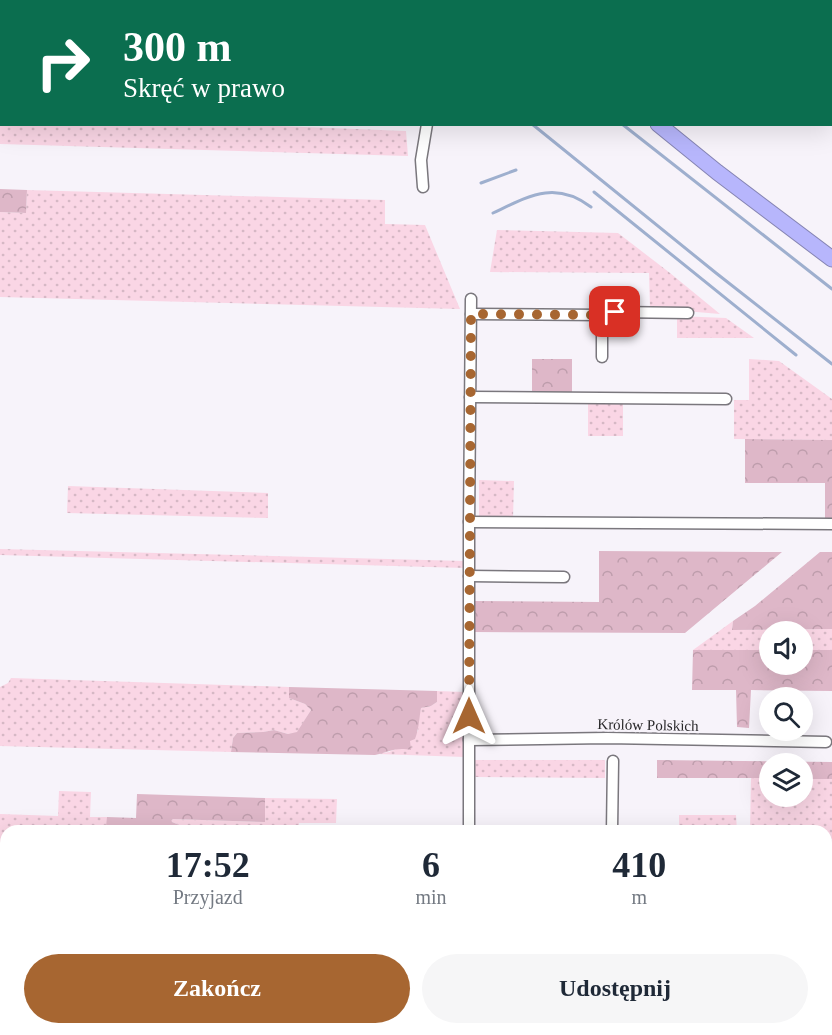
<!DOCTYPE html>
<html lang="pl">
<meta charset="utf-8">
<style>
:root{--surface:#fff;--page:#f6f6f7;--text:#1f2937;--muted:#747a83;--accent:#a76631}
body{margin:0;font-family:Georgia,serif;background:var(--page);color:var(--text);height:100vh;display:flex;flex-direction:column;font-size:22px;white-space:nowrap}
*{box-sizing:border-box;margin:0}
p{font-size:20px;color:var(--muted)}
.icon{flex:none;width:33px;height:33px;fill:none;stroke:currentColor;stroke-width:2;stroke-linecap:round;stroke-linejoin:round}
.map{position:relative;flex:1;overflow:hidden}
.drawer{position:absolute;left:0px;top:825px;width:832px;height:210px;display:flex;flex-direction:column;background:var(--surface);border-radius:18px 18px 0 0;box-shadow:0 6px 24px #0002}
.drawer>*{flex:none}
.guide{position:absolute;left:0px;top:0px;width:832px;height:126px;box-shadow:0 6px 24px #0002;background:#0b6e4f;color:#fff;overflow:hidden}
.buttons{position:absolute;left:759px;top:621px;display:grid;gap:12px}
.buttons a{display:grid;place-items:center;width:54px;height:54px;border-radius:50%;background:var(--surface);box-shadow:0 6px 24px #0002;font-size:30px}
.pin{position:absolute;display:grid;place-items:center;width:51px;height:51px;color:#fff;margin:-26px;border-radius:12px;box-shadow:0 3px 9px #0006}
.me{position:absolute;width:66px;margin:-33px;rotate:0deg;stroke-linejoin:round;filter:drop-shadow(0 0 4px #0008)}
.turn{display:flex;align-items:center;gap:21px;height:126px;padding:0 24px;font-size:27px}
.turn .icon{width:78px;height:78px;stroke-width:2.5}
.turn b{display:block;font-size:42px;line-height:51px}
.eta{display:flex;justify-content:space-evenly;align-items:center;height:102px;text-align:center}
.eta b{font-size:36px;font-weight:700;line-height:42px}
.button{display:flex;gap:12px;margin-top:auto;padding:12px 24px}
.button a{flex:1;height:69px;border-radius:36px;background:var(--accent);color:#fff;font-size:24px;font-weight:700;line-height:69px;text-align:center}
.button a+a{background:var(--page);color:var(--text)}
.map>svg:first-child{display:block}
.grass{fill:url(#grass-dots)}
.forest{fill:url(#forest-crowns)}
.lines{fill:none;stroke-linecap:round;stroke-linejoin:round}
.stream{stroke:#9eafce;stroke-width:3}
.minor-casing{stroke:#7a777d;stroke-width:13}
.highway-casing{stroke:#8584b2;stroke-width:17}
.minor{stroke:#fff;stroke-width:10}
.highway{stroke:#b7b6fc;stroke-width:15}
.route{stroke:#a76631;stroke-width:10;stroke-dasharray:0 18}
.labels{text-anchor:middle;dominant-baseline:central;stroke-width:4.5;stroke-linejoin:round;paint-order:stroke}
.street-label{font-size:15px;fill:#29282a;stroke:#f7f3fa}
</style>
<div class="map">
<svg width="832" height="1035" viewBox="0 0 832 1035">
<defs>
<pattern id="grass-dots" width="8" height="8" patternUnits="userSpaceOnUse" patternTransform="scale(1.5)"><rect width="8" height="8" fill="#fad6e5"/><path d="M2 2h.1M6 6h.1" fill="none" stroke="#d6b8c5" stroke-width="1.8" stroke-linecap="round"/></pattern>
<pattern id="forest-crowns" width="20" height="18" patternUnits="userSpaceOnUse" patternTransform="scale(1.5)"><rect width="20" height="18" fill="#deb7c8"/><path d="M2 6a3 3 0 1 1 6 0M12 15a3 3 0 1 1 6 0" fill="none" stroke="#be9dac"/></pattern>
</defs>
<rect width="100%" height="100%" fill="#f7f3fa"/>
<!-- grass -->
<g class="grass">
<path d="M581 0H832V108L831 2H581Z"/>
<path d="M0 117H1L2 124H225L406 131 408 156 0 144Z"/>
<path d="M27 190 385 200V224L425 225 460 309 0 297V212L26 213Z"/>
<path d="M497 230 618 233 670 273 720 314 650 308 649 273 490 272Z"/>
<path d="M677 316 726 318 754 338H677Z"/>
<path d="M749 359 779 361 832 399V440L734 439V400H749Z"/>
<rect x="588" y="401" width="35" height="35"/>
<path d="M479 480 514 481 513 519H479Z"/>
<path d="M68 486 268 493V518L67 513Z"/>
<path d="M0 549 464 561 465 568 0 555Z"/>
<path d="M733 621 732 630 832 629V650H803L802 632H770L769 650H693Z"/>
<path d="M11 678 289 687V698L305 704 311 710 297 733 288 734 274 730 263 732 237 733 233 738 231 752 0 746V687L8 683Z"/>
<path d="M437 691 464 692 465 757 377 754 389 752 396 749 402 748 418 731V720L421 708 431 706 437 702Z"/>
<path d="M473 760H605V778L475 777Z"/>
<path d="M751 778H769L770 796H802L803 779H832V839H827L826 831H750Z"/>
<path d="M59 791 91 792 90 817H107V827L111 831H6V944H0V814L58 816Z"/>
<path d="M265 798 337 799 336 823H299L298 831H184V827L172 822 170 819 265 822Z"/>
<path d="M679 815H736L737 831H679Z"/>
<rect x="73" y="1029" width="39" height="6"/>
<rect x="334" y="1029" width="128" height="6"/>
</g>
<!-- forest -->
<g class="forest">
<path d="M0 189 27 190 26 213 0 212Z"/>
<rect x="532" y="359" width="40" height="34"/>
<path d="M745 439 832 440V521H825V483H745Z"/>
<path d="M599 551 782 552 685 633 473 632V601L599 602Z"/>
<path d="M820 552H832V629L732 630 733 621 755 606Z"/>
<path d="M693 650H769L770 664H802L803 650H832V691L751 690 749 728 737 727 736 690H692Z"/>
<path d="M289 687 437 691V702L431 706 421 708C419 719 419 729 415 739L410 741 411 750C395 747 390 752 375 755L231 752 233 738 237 733 263 732 274 730 288 734 297 732 311 710 305 704 289 698Z"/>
<path d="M657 760 832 762V779H803L802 764H770L769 778H657Z"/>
<path d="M137 794 265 798V822L171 819 172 822 184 827V831H111L106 827 107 817 136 818Z"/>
<rect x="827" y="862" width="5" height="57"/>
</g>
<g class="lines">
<!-- stream -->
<g class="stream">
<path d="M347 0 349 2"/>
<path d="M378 0 380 2"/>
<path d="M462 0 464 2"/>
<path d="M532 124 716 273 832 364"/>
<path d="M622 124 832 289"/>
<path d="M481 183 516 170"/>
<path d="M594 192 796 355"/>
<path d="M493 213C529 196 555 180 591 207"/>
</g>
<defs>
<g id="minor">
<path d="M335 0 337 2"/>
<path d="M423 187 421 160 427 124"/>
<path d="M471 314 602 315 615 312 688 313"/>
<path d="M602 357V315"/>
<path d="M470 397 726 399"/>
<path d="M469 522 832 524"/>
<path d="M469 576 564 577"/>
<path d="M469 740 607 738 826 742"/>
<path d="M469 831V527L471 299"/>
<path d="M612 831 613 761"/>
<path d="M67 1035V1029"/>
<path d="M329 1035V1029"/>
<path d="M468 1035V1029"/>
<path d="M610 1035V1029"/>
<path d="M745 1035V1029"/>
</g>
<g id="highway">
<path d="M504 0 506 2"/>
<path d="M658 124 717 172 832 259"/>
</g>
</defs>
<!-- minor casing -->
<use href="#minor" class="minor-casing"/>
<!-- highway casing -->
<use href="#highway" class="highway-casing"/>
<!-- minor -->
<use href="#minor" class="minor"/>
<!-- highway -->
<use href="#highway" class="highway"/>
</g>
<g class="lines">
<!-- route -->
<path class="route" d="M469 716 471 314 602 315 615 312"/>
</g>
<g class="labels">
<!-- street labels -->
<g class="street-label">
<text transform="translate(648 725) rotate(1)">Królów Polskich</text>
</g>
</g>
</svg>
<div class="buttons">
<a><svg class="icon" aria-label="sound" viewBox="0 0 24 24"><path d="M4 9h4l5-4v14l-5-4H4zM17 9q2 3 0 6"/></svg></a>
<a><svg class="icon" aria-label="search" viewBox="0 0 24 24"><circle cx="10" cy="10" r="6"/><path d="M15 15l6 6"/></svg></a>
<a><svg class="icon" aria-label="layers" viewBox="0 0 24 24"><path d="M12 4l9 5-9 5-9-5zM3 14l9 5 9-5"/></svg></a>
</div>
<div class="pin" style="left:615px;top:312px;background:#d93025"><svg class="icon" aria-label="arrive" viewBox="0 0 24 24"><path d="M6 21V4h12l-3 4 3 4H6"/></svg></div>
<svg class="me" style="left:469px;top:716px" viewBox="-20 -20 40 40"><path d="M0-17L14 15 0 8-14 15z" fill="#a76631" stroke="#fff" stroke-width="4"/></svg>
<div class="guide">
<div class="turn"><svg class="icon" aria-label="right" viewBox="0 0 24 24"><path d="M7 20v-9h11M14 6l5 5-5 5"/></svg><div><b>300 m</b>Skręć w prawo</div></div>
</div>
<section class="drawer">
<div class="eta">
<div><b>17:52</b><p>Przyjazd</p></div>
<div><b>6</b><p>min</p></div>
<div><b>410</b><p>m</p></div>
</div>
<div class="button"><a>Zakończ</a><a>Udostępnij</a></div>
</section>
</div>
